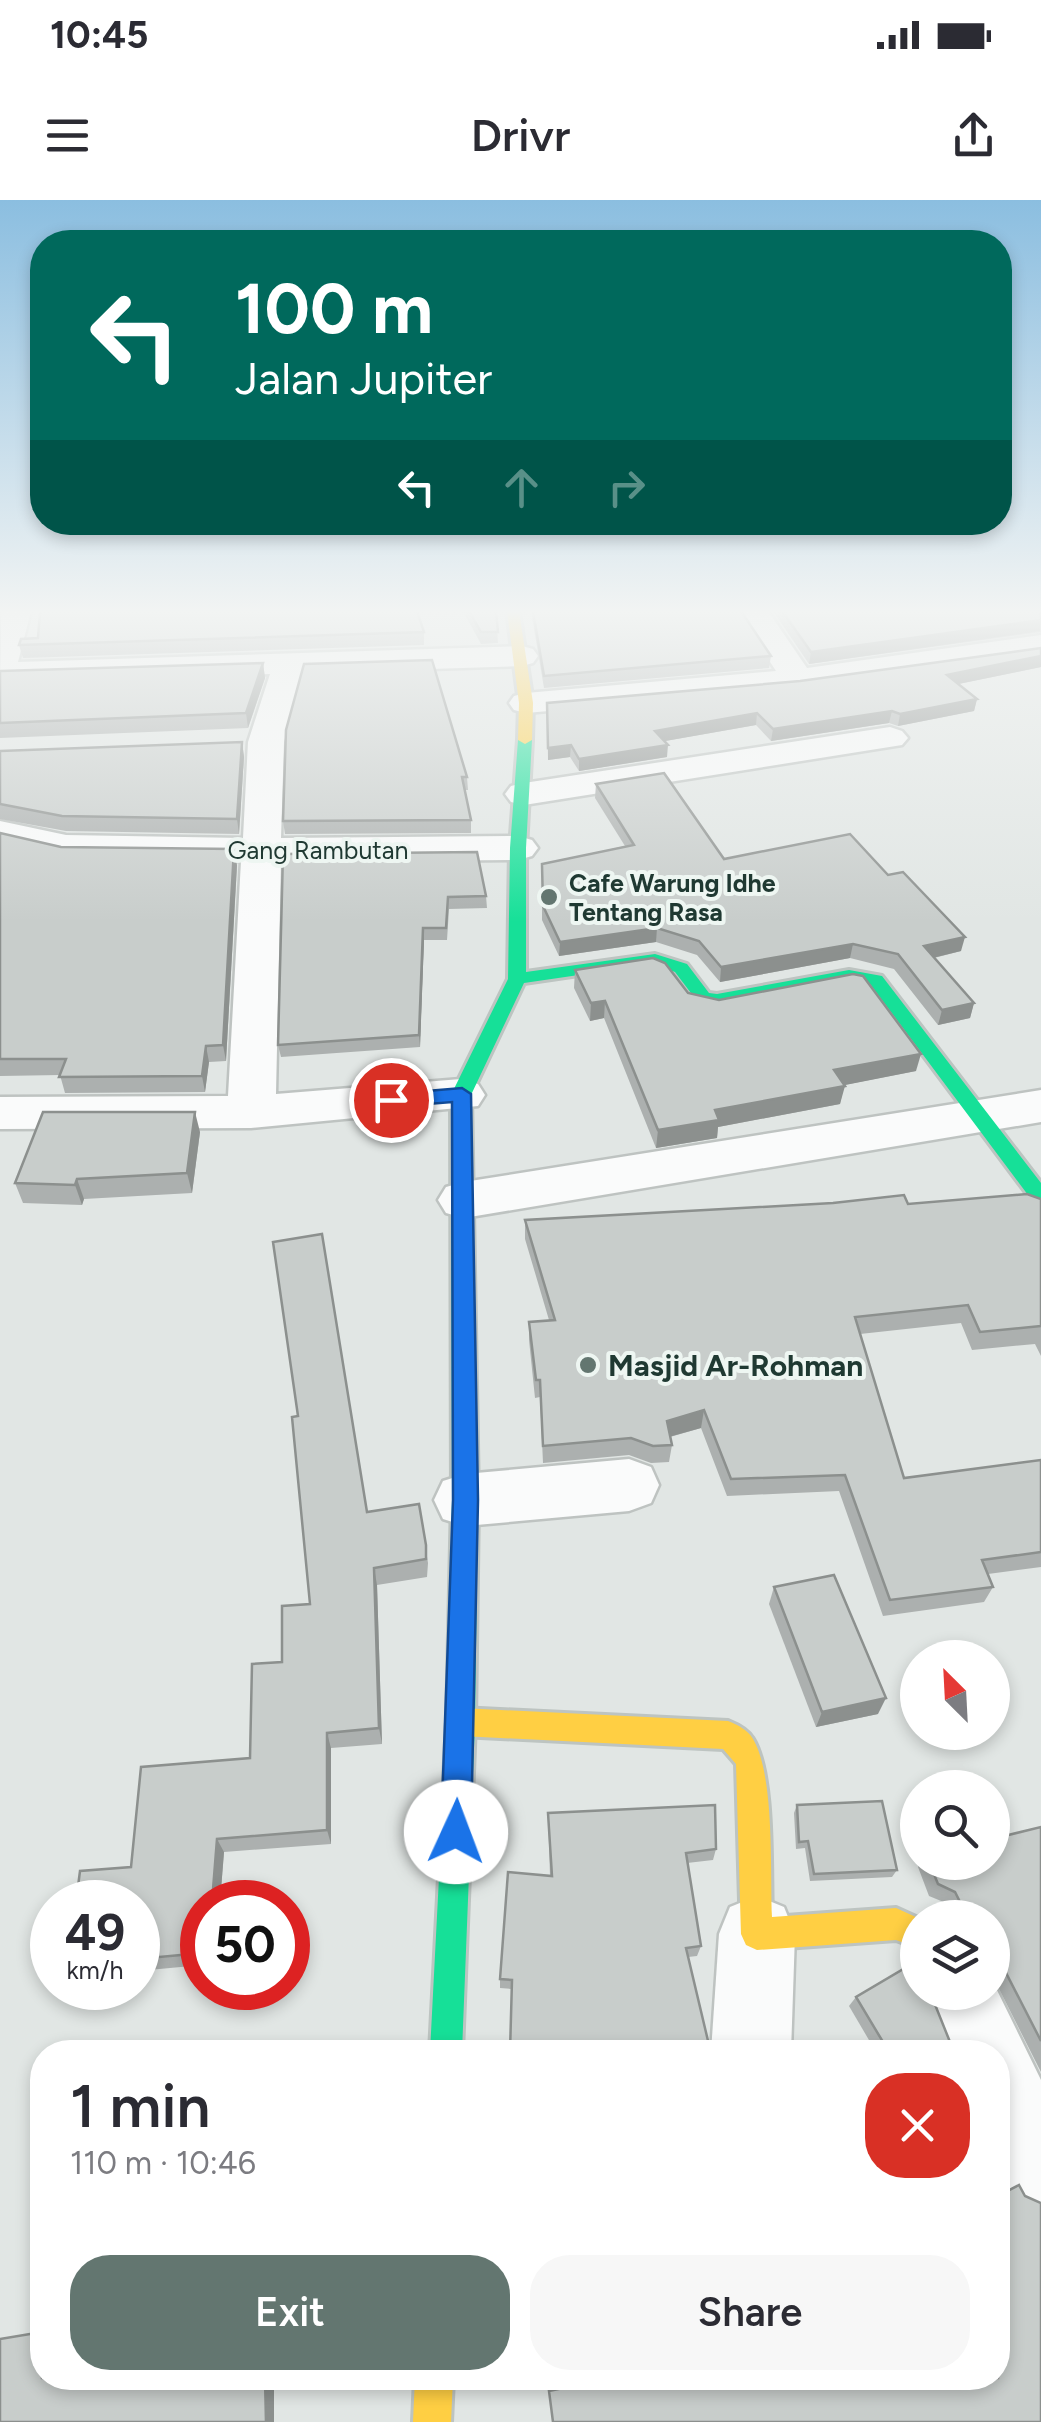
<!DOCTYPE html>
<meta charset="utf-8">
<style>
:root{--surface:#fff;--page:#f7f7f7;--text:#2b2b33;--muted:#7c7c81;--accent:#637670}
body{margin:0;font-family:Figtree,sans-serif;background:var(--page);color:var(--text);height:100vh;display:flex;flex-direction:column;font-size:38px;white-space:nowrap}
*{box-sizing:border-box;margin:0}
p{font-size:32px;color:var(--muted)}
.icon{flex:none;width:55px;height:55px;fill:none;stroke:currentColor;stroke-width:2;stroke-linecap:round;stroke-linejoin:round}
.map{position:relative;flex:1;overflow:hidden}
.side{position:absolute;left:30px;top:1840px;width:980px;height:350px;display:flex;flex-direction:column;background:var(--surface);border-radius:40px;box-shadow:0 5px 15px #0003}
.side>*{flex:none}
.hud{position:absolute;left:30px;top:30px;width:982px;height:305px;border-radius:40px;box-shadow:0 5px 15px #0003;background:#00695c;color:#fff;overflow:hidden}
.needle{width:65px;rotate:336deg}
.fabs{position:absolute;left:900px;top:1440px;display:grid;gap:20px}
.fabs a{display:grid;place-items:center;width:110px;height:110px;border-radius:50%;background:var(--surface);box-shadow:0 5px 15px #0003;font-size:50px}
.speed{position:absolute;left:30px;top:1680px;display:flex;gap:20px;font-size:50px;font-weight:700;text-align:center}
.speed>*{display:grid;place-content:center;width:130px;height:130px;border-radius:50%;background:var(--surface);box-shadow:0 5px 15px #0003;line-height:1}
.speed small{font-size:25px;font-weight:400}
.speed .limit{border:15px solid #d22;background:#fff;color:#111}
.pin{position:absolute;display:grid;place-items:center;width:85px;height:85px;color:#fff;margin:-42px;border:5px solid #fff;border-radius:50%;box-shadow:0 2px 10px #0007}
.me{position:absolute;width:110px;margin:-55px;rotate:2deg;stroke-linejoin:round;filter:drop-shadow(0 0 8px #0008)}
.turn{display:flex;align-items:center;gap:35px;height:210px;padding:0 40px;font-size:45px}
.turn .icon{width:130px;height:130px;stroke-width:2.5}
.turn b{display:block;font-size:70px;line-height:85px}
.lanes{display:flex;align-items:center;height:95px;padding:0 40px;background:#0003;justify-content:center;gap:50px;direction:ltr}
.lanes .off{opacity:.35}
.round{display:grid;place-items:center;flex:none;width:105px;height:105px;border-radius:40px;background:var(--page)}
.overview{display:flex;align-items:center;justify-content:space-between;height:170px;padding:0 40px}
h1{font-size:60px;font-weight:600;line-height:75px}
.action{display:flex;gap:20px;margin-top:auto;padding:20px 40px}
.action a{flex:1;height:115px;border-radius:40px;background:var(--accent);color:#fff;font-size:40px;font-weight:600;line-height:115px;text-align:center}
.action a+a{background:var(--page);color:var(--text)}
.status{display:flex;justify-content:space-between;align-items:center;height:70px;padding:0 50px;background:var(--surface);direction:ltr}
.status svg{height:28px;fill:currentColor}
header{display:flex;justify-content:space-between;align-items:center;height:130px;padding:0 40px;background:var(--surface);font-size:45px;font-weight:600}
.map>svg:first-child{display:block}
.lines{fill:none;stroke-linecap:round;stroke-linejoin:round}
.street-casing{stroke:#bec3c1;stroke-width:5}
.fast-casing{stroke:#bdc4c1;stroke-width:6}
.slow-casing{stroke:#bdc4c1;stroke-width:6}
.street{fill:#fafbfb;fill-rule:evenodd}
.fast{fill:#16e098;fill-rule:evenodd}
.slow{fill:#ffcf43;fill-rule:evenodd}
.wall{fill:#acb0af}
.shaded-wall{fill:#8c908e}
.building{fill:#c8cdcb;stroke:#8c908e;stroke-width:2.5}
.route{fill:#1a73e8;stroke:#114b97;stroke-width:2.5}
.poi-dot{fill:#637670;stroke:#eef6f2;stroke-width:4}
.labels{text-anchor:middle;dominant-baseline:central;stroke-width:8;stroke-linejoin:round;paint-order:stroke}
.far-street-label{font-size:25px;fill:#1f3932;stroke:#eef6f2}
.far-poi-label{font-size:25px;font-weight:bold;fill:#1f3932;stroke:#eef6f2;text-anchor:start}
.poi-label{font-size:30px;font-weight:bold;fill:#1f3932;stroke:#eef6f2;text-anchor:start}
</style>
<div class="status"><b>10:45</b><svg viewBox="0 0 49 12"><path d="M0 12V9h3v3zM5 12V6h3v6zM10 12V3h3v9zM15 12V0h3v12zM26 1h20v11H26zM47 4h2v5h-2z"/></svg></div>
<header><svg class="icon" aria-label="menu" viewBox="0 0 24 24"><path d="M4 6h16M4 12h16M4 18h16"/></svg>Drivr<svg class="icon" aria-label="share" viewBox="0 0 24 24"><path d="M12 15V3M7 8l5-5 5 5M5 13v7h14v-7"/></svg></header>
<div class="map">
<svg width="1041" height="2222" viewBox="0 0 1041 2222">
<rect width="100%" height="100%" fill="#e1e6e4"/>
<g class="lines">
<defs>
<g id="street">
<path d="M1 411H31L18 462 522 446 533 449 538 456 533 463 522 466 303 473 284 542 281 638 518 636 532 640 538 648 532 656 518 660 281 662 276 894 461 879 478 884 485 895 478 906 251 928 0 929V897L228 896 241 661 66 659 0 645V621L66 635 243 638 248 542 270 474 0 482Z"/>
<path d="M737 411H768L807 468 1041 435V455L798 489 526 513 514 510 509 503 514 496 526 493 776 471Z"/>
<path d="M890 527 902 531 908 538 902 545 524 605 511 602 505 594 511 586 524 583Z"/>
<path d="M1041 890V922L464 1018 446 1013 438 1000 446 987 464 982Z"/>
<path d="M629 1259 651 1267 659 1285 651 1303 629 1311 465 1326 443 1319 434 1300 443 1281 465 1274Z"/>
<path d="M757 1696 784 1707 795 1734 791 1852H711L719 1734 730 1707Z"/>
<path d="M992 1780 1041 1880V2012L1011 2000 998 1970V1852H944L918 1792H992Z"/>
</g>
<path id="fast" d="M525 536 532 540 526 648V772L655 754 687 764 709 793 717 794 849 770 882 776 1041 983V1005L1034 1003 870 784 849 780 717 806 697 801 675 772 654 764 524 783 471 895 478 1300 475 1522 462 1852H430L447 1522 452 1300 451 895 508 779 510 648 518 540Z"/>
<g id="slow">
<path d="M507 411H519L533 503 532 540 525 544 518 540 519 503Z"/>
<path d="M461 1508 728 1521C738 1525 748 1530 753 1539 775 1576 770 1672 772 1717L896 1708 918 1718V1748L896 1740 757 1750 746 1745 741 1734 736 1564 723 1549 461 1536 451 1532 447 1522 451 1512Z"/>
<path d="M415 2178H453L451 2222H413Z"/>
</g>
</defs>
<!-- street casing -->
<use href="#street" class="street-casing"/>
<!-- fast casing -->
<use href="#fast" class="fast-casing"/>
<!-- slow casing -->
<use href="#slow" class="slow-casing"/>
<!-- street -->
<use href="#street" class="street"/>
<!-- fast -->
<use href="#fast" class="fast"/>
<!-- slow -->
<use href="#slow" class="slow"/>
</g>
<!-- wall -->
<g class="wall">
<path d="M463 411H496L498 443 481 444Z"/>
<path d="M531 411H741L771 456 769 468 544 488Z"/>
<path d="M773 411H1040L1041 432 809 464Z"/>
<path d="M424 432V445L23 458 19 445Z"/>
<path d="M1041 456V467L958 484 977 499 974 511 898 526 889 523 771 541 756 525 665 541 667 557 579 571 570 557 548 560 547 503 800 481Z"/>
<path d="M263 463 265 478 248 528 0 538V471Z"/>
<path d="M242 542 244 557 239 634 66 631 0 619V551Z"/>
<path d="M467 577 468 590H465L471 620V633L285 634 283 621Z"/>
<path d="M596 584 724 659 961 751 934 758 974 803 970 818 938 825 894 769 850 758 720 782 697 755 656 742 559 756 542 720V664L625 646 595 598Z"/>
<path d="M0 633 61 647 237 665 226 861 209 862 205 892 65 893 60 875 0 876Z"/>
<path d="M283 654 486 696 487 708 449 709 447 740H424L420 847 281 857 278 845Z"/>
<path d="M575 770 688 793 916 871 844 885 840 904 718 927 717 938 656 948 604 818 590 821 574 788Z"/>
<path d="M200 932 192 993 84 999 82 1005 23 1003 15 983Z"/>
<path d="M1041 999V1156L1035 1144 972 1150 961 1123 860 1134 904 1278 1041 1260V1367L988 1374 993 1387 984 1402 883 1416 839 1291 727 1296 701 1228 670 1237 672 1245 669 1262 651 1263 629 1255 543 1263 540 1197 535 1198 529 1140V1122L549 1120 525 1039V1020Z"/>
<path d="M419 1304 428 1363 427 1377 377 1385 382 1544 331 1548V1644L224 1652 220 1702H202V1765L138 1771V1702L131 1667 250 1558 282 1462 310 1404 367 1312Z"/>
<path d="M774 1387 878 1514 816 1527 769 1404Z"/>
<path d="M797 1605 897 1670 892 1677 810 1681 805 1648 796 1649 794 1613Z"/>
<path d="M548 1613 716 1649 713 1660 687 1663 701 1746 697 1756 688 1757 709 1845 705 1852H510L512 1789 500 1788V1779L550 1676Z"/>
<path d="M1041 1627V1872L995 1781 992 1784V1718H943L948 1711H951L946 1703 929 1696 918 1667 921 1662H992Z"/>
<path d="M856 1797 952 1847 946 1852H876L849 1806Z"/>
</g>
<!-- shaded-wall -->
<g class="shaded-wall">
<path d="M1041 420 1040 431 809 464 811 452Z"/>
<path d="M1041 456V467L944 487 947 475Z"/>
<path d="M263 463 265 478 248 528 246 513Z"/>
<path d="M977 499 974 511 898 526 900 514Z"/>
<path d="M892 511 889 523 771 541 773 529Z"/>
<path d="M757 513 756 525 654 543 655 531Z"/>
<path d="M242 542 244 557 239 634 237 619Z"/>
<path d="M571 545 570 557 548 560V548Z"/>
<path d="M668 545 667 557 579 571V559Z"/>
<path d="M234 649 237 665 226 861 223 845Z"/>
<path d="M423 728 424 740 420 847 419 835Z"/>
<path d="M657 728 656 742 559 756 560 742Z"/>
<path d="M965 737 961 751 920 761 924 746Z"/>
<path d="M853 744 850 758 720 782 721 767Z"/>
<path d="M605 801 604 818 590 821 591 803Z"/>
<path d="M974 803 970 818 938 825 942 810Z"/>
<path d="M206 846 209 862 205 892 202 876Z"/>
<path d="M921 854 916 871 830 888 834 870Z"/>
<path d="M845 886 840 904 718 927 717 938 656 948 658 930 715 910Z"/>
<path d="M195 912 200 932 192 993 187 973Z"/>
<path d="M77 979 84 999 82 1005 75 985Z"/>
<path d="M704 1210 701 1228 665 1238 667 1221Z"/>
<path d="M374 1368 377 1385 382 1544 379 1528Z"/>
<path d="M886 1498 878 1514 816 1527 822 1512Z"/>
<path d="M327 1533 331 1548V1644L327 1630Z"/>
<path d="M217 1639 224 1652 220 1702H212Z"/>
<path d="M265 2178H274V2222H266Z"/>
</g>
<!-- building -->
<g class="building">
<path d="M40 411H417L424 432 19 445 21 439 38 438Z"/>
<path d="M469 411H496L498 432H481Z"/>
<path d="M533 411H741L771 456 544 476Z"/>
<path d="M782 411H1040L1041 420 811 452Z"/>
<path d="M1041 448V456L947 475 977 499 900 514 892 511 773 529 757 513 655 531 668 545 579 559 571 545 548 548 547 503 800 481Z"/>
<path d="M432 460 467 577H462L471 620 283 621 286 530 304 464Z"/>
<path d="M263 463 246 513 0 523V471Z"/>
<path d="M242 542 237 619 62 616 0 604V551Z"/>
<path d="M664 573 724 659 850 634 888 675 903 672 965 737 924 746 974 803 942 810 898 754 853 744 721 767 699 741 657 728 560 742 543 706 542 664 634 645 596 584Z"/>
<path d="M0 633 61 647 234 649 223 845 206 846 202 876 59 877 66 859H0Z"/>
<path d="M477 652 486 696 448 697 446 728H423L419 835 278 845 283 654Z"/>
<path d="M653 758 665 763 688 793 719 800 853 774 863 776 921 854 834 870 845 886 715 910 719 920 658 930 605 801 591 803 575 770Z"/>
<path d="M43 912H195L187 973 77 979 75 985 15 983Z"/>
<path d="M1027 994 1041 999V1126L980 1132 968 1105 855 1117 904 1278 1041 1260V1352L982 1360 993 1387 890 1400 845 1275 731 1279 704 1210 667 1221 672 1245 653 1246 631 1238 543 1246 540 1180H536L529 1122 555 1120 525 1020 833 1003 904 995 908 1004Z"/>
<path d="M322 1034 367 1312 419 1304 426 1345V1359L374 1368 379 1528 327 1533V1630L217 1639 212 1702H202V1753L138 1759V1702H76L80 1671 131 1667 141 1567 250 1558 252 1464 282 1462V1406L310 1404 292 1217 298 1216 273 1042Z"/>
<path d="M834 1375 886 1498 822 1512 774 1387Z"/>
<path d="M882 1601 897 1670 814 1674 808 1641 799 1642 797 1605Z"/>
<path d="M715 1605 716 1649 686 1653 701 1746 686 1748 709 1845 666 1852H510L512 1780 500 1779 508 1672 552 1676 548 1613Z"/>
<path d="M1041 1627V1841L1003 1767 998 1779H992V1718H951L948 1711 961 1710 962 1706 955 1692 938 1684 929 1662H992V1639Z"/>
<path d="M917 1761 918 1792H930L952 1847 943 1852H889L856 1797Z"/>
<path d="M1019 1985 1025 1996 1041 2003V2222H553L549 2191 568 2187 567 2178H998V1996Z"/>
<path d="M42 2132V2178H265L266 2222H0V2139Z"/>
</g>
<!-- sky -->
<linearGradient id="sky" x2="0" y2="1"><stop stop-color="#8bbee0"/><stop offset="0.57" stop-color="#f2f4f3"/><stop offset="1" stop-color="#f2f4f3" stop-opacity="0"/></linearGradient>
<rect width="1041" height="722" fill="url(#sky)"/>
<!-- route -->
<path class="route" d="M462 888 471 894 478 1300 471 1632 467 1643 456 1647 445 1643 441 1632 453 1300 452 902 391 907 381 900 391 894Z"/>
<!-- markers -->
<g class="poi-dot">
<circle cx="549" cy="697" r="10"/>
<circle cx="588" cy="1165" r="10"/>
</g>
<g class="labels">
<!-- far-street labels -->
<g class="far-street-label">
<text x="318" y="650">Gang Rambutan</text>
</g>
<!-- far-poi labels -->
<g class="far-poi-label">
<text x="569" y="683">Cafe Warung Idhe<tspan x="569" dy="29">Tentang Rasa</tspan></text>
</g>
<!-- poi labels -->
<g class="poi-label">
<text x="608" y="1165">Masjid Ar-Rohman</text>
</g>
</g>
</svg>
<div class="fabs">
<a><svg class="needle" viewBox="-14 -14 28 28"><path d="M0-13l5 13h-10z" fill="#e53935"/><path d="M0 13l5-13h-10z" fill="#7c7c81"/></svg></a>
<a><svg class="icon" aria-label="search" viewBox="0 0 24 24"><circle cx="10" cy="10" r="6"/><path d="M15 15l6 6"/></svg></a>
<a><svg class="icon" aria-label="layers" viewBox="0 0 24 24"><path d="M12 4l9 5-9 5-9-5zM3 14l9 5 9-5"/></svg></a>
</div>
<div class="speed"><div>49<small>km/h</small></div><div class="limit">50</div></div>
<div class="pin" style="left:391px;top:900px;background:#d93025"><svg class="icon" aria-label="arrive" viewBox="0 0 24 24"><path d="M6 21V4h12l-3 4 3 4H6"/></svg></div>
<svg class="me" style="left:456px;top:1632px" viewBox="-20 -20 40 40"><circle r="19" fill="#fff"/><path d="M0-13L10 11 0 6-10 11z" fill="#1a73e8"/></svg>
<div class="hud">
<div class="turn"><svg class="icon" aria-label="left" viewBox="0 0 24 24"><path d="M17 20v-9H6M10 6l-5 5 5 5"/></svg><div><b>100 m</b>Jalan Jupiter</div></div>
<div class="lanes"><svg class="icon" aria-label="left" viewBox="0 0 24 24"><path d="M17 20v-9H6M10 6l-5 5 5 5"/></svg><svg class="icon off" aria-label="ahead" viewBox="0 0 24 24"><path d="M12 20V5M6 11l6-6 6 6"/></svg><svg class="icon off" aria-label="right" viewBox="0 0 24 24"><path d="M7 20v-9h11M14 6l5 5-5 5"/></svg></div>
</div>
<section class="side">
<div class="overview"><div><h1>1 min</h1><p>110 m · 10:46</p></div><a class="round" style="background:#d93025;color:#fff"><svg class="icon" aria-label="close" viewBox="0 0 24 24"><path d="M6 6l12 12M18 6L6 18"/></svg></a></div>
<div class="action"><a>Exit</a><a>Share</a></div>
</section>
</div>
